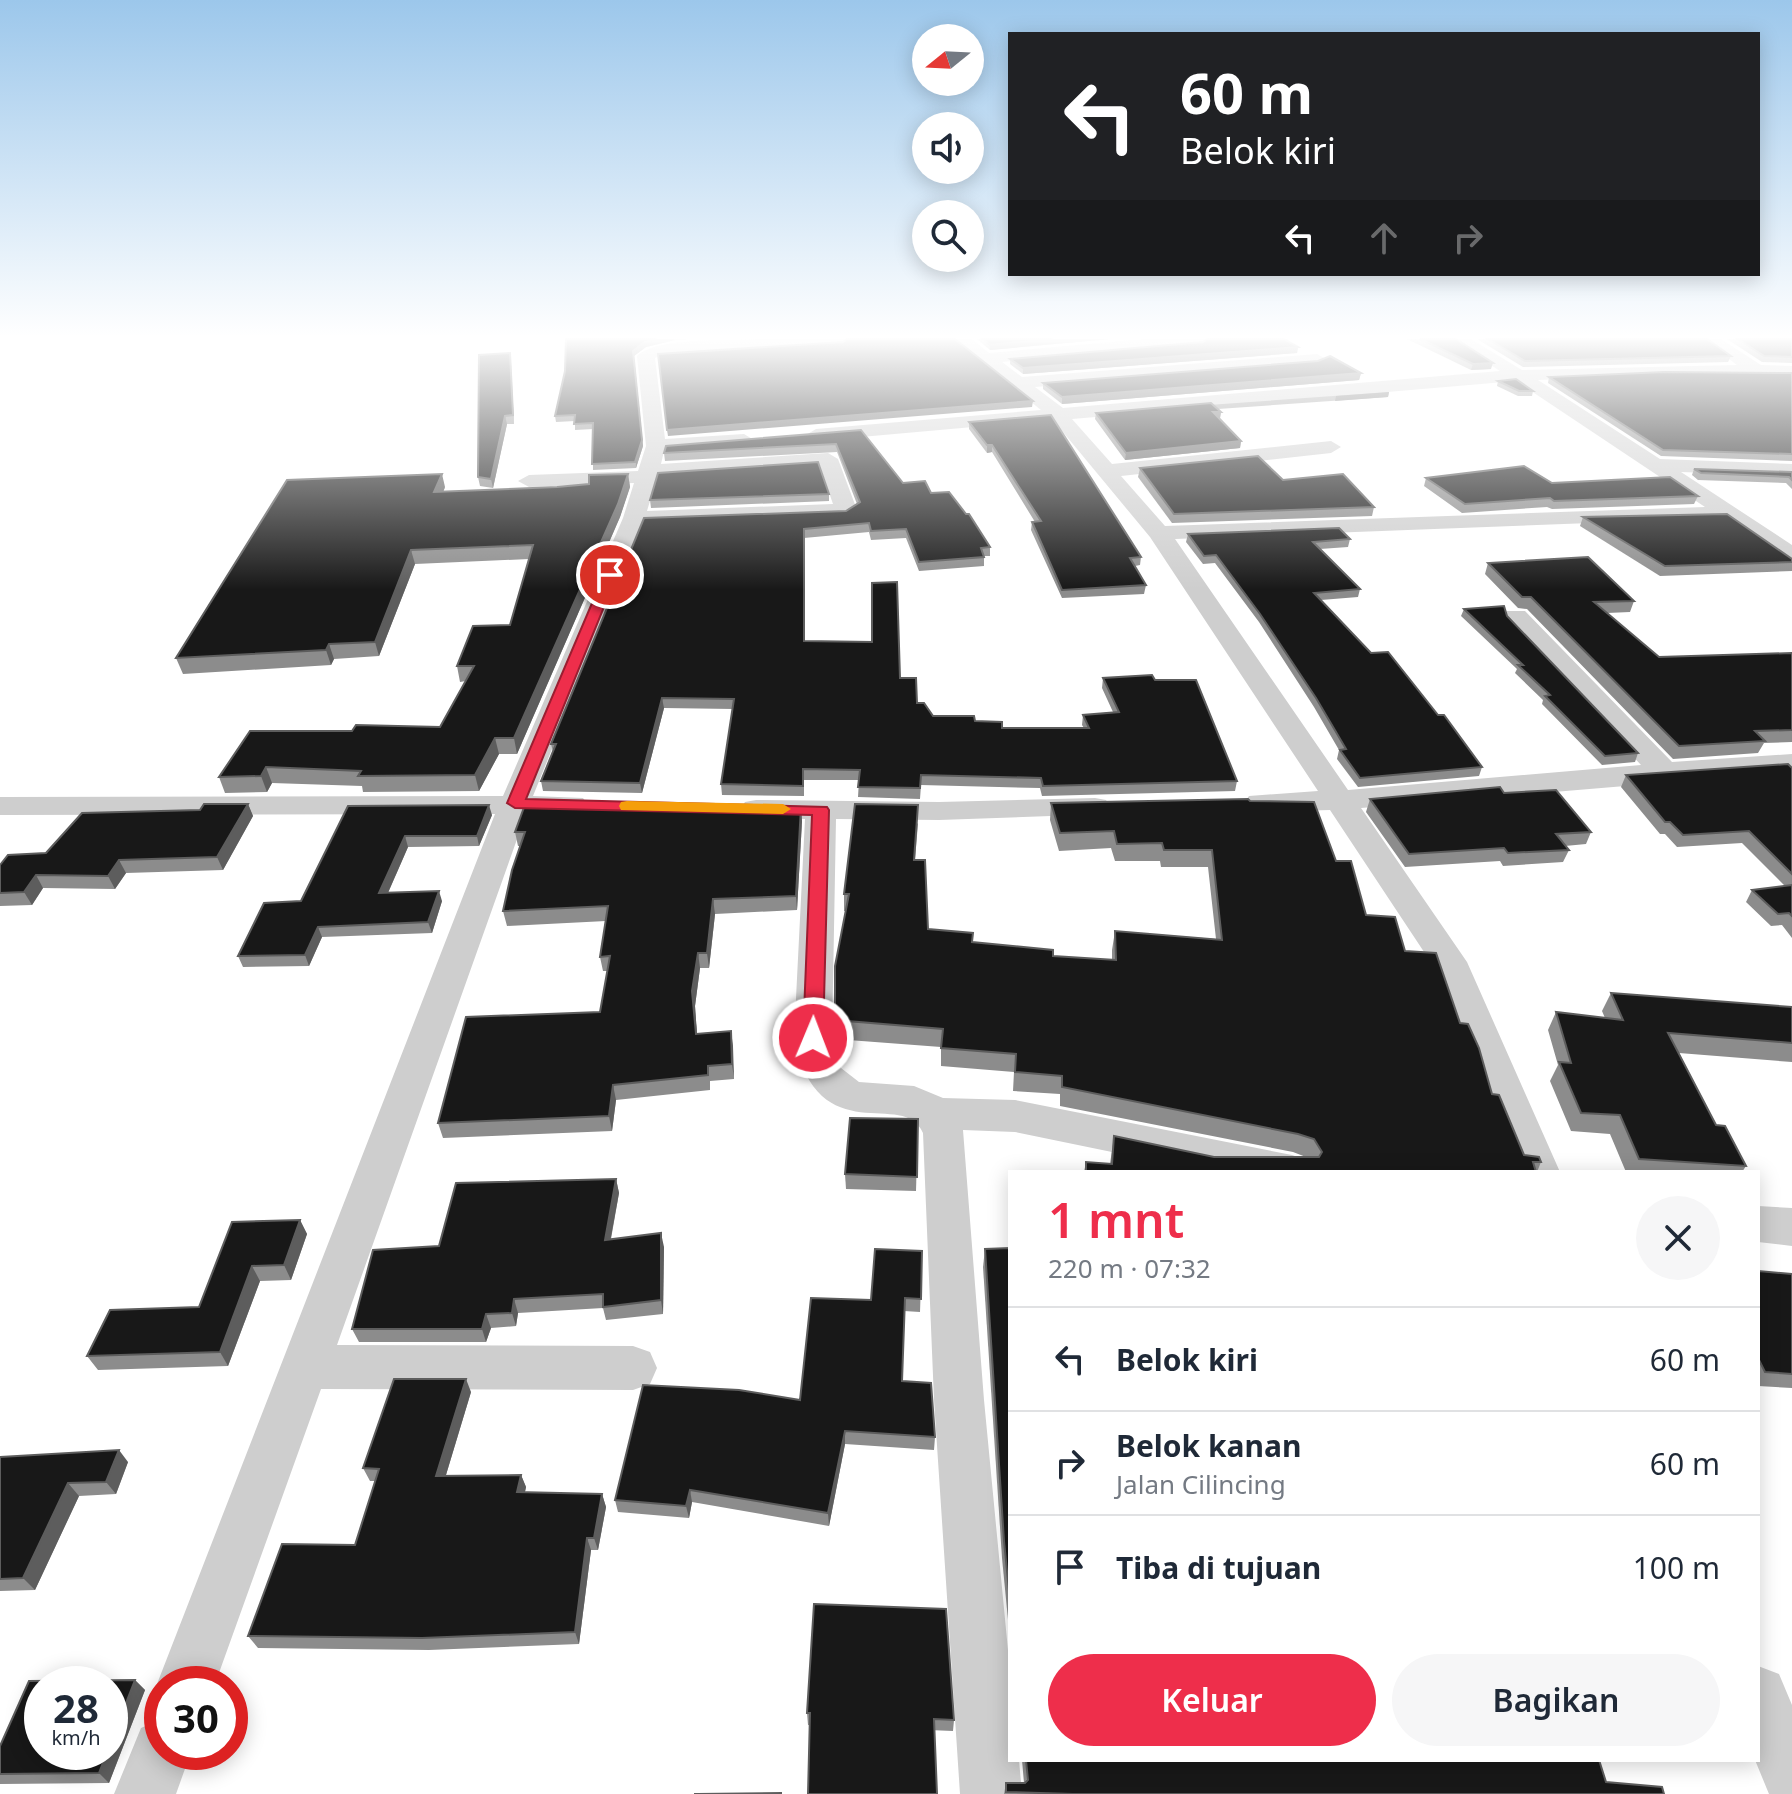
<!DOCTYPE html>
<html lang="id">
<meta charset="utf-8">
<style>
:root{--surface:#fff;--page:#f6f6f7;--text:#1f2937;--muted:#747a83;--line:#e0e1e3;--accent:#ee2e4b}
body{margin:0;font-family:"Noto Sans",sans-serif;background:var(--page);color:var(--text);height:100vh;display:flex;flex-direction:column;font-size:30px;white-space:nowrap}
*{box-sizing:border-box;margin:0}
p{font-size:26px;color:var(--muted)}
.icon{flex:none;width:44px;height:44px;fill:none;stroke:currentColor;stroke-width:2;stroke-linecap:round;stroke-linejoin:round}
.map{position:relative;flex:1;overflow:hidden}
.sheet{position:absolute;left:1008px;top:1170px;width:752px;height:592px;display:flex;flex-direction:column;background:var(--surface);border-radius:0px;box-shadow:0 4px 20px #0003}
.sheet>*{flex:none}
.hud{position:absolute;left:1008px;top:32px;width:752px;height:244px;border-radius:0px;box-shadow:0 4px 20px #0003;background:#202124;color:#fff;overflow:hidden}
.needle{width:52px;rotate:252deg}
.fabs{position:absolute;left:912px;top:24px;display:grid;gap:16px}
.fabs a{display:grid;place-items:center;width:72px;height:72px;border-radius:50%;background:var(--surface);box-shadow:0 4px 20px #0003;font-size:40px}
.speed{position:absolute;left:24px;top:1666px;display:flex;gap:16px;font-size:40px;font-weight:700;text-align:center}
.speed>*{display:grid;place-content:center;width:104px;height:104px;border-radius:50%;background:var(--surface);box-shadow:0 4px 20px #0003;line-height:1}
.speed small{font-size:20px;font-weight:400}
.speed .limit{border:12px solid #d22;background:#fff;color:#111}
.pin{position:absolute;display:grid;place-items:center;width:68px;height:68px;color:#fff;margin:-34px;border:4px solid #fff;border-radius:50%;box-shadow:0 2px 8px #0007}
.me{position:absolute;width:88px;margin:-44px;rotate:1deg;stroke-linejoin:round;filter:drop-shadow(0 0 6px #0008)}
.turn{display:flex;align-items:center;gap:28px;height:168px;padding:0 40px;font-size:36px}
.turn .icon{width:104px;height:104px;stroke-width:2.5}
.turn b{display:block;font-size:56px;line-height:68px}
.lanes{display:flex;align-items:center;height:76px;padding:0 40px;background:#0003;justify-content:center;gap:40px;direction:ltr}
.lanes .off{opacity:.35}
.round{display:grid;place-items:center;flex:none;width:84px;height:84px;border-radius:42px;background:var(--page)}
.overview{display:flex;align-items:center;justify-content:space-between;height:136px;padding:0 40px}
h1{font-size:48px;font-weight:600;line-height:60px;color:var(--accent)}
.action{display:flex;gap:16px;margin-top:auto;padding:16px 40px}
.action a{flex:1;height:92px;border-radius:48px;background:var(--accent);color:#fff;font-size:32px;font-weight:600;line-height:92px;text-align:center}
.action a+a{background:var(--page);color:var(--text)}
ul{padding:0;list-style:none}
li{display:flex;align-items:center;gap:24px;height:104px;padding:0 40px;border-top:2px solid var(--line)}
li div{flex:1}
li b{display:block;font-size:30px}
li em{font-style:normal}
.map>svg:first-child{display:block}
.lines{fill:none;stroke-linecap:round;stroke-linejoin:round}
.street{fill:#cecece;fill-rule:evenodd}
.wall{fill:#8c8c8c}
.shaded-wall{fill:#5d5d5d}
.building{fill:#181818;stroke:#5d5d5d;stroke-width:2}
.route{fill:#ee2e4b;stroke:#9b1e31;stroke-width:2}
.slow{fill:#f59e0b}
</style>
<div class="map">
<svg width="1792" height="1794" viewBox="0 0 1792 1794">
<rect width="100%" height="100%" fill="#fff"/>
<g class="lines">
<!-- street -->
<g class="street">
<path d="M757 339H851L843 344 661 355 655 358 665 439 744 434 754 440 744 446 664 451 661 464 828 453 838 459 857 510 846 517 643 524 533 796 583 798 588 805 583 812 526 814 337 1345 633 1346 650 1352 657 1368 650 1384 633 1390 321 1389 215 1684H162V1697L157 1684 495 814 0 815V797L503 796 623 518 634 483 529 487 518 481 529 475 638 471 646 446 637 356C656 337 729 341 757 339ZM820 466 833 504 647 511 657 477Z"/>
<path d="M953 339H972L989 353 1144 339H1210L1202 344 1002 362 1022 377 1317 354 1326 359 1317 364 1035 387 1063 408 1500 371 1451 339H1471L1522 370 1737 365 1702 339H1721L1761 365 1792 366V376L1662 375 1538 380 1660 459 1792 464V476L1681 472 1792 545V562L1784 560 1725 521H1643L1175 539 1348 790 1641 765 1507 621 1503 616 1507 611H1525L1672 762 1792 754V772L1361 808 1467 962 1560 1172H1518L1432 964 1330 810 1260 812 1249 810 1244 803 1249 796 1318 791 1150 537 1053 420 816 441 806 435 816 429 1041 410ZM1516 381 1705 507 1165 526 1121 476 1331 453 1341 447 1331 441 1112 464 1072 419Z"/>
<path d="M1095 798 1106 800 1111 807 1106 814 939 820 836 819 832 1038 841 1068 859 1082 914 1086 943 1098 1015 1100 1292 1155 1307 1160 1313 1172H1209L1015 1132 963 1130 984 1400 1010 1671V1760H1019L1022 1794H960L934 1400 923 1133C905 1087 818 1155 794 1038L805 819 745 816 740 809 745 802 756 800 939 802Z"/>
<path d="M1758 1206 1792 1208V1246L1758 1242Z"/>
<path d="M1758 1666 1779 1674 1792 1705V1794H1769L1755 1760H1758Z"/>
<path d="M162 1719V1752H191L176 1794H114L141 1728Z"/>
</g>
</g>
<!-- wall -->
<g class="wall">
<path d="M566 339H692L675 340 646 347 634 356 643 446 636 468 593 470V429L575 430V421L556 422 555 416 565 371Z"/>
<path d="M977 339H1110L990 350Z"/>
<path d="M1407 339H1456L1491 369 1471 370Z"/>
<path d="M1477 339H1707L1731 356 1728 362 1523 367Z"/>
<path d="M1727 339H1792V363L1762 362Z"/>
<path d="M1203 342 1298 347 1297 353 1023 374 1010 364V359Z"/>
<path d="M510 353 514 424H507L493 488 480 486 478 477Z"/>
<path d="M1361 373 1359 380 1062 404 1043 389V383Z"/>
<path d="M1792 373V461L1661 456 1548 383 1549 377Z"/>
<path d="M1498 381 1533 391 1532 396H1518L1497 386Z"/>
<path d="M1389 392 1388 397 1218 409 1221 412 1220 418H1219L1241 441 1240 448 1125 460 1095 419 1096 413Z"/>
<path d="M969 422 1141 557 1140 565 1135 566 1146 585 1144 594 1062 598 1031 530 1032 522H1035L992 452 987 453 969 429Z"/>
<path d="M861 430 903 483 931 493 990 547V556H984V566L919 571 906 538 871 540 869 532 804 538 805 641 900 678 917 703 933 716 975 721 1002 728H1084L1082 725 1083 715 1113 712 1102 688 1103 678 1155 680 1237 781 1235 791 1042 796 1040 788 921 785 920 799 858 797 859 780H804V796L722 795 721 784 733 709 664 708 642 793 543 791 541 781 553 752 551 744 644 518 846 511 857 504 837 452 665 461 664 453Z"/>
<path d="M1140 468 1283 480 1374 507 1372 516 1172 523 1138 477Z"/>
<path d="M1694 469 1792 472V489L1786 483 1698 480 1692 475Z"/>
<path d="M628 474 630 487 620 517 517 754H499L479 791 363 792 362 786 272 783 267 792 225 793 219 777 352 731 440 727 466 681 460 682 457 666 510 625 529 559 415 564 379 656 334 659 331 665 183 674 176 658 445 487 443 492 557 487 589 484Z"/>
<path d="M1426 478 1552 483 1698 496 1694 504 1552 509 1547 507 1462 513 1424 486Z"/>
<path d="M829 494V501L651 508 650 500Z"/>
<path d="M1583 517 1792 559V571L1660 576 1580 526Z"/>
<path d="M1188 534 1350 539 1348 547 1320 549 1360 589 1358 597 1321 600 1371 653 1438 715 1482 767 1479 776 1358 787 1337 759 1339 750 1314 707 1259 622 1215 563 1203 564 1186 542Z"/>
<path d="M1488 563 1634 601 1630 612 1607 613 1659 657 1792 653V742L1764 743 1758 753 1673 759 1527 609 1518 608 1485 574Z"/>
<path d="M1464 609 1507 616 1638 753 1635 762 1602 765 1542 704 1543 700 1515 673 1517 669 1461 616Z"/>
<path d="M1792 768V938L1782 925 1771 926 1746 902 1752 890 1785 886 1742 843 1677 847 1665 834H1660L1621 787 1626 775Z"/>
<path d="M1504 793 1591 832 1586 844 1565 846 1569 850 1563 862 1503 866 1500 861 1405 867 1366 812 1370 799Z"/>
<path d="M1250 801 1336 861 1366 915 1405 951 1460 1023 1492 1094 1524 1155 1541 1162 1537 1172H1084L1086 1162 1110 1164 1114 1136 1214 1157H1306L1293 1152 1060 1106V1094L1013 1091 1014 1072 941 1066V1047L835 1039V1020L846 911H844V894L918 823 915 860 928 929 973 942 1053 956 1112 960V950L1115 931 1216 939 1208 867H1161L1160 861H1115L1111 848 1059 851 1050 820 1051 803Z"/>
<path d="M248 804 253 816 223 870 126 873 115 889 43 888 32 905 0 906V865L200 810Z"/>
<path d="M348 806 492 815 479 846 408 847 388 893 442 901 432 933 322 937 309 966 243 967 238 956 301 901Z"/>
<path d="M802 821 797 910 715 914 709 968H700L695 1006 697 1034 731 1031 734 1079 710 1081V1090L616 1100 612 1131 443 1138 438 1123 600 1012 608 971H603L600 957 606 921 507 926 503 911 520 846H518L515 832Z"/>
<path d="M1611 993 1792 1007V1062L1679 1053 1716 1125 1746 1166 1742 1172H1626L1610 1134 1571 1131 1550 1081 1558 1065 1548 1030 1556 1012 1605 1018 1602 1011Z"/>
<path d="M918 1119 916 1191 846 1189 845 1174Z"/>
<path d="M616 1179 619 1193 611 1239 664 1247 663 1314 606 1320 603 1308 518 1313 516 1326 491 1328 486 1342H359L352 1329 439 1246Z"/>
<path d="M300 1220 307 1234 291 1280 260 1281 228 1366 98 1370 87 1356 199 1307Z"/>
<path d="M1010 1248V1640L1002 1558 983 1267 985 1249Z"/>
<path d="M922 1251 920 1312 904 1311 902 1381 935 1437 934 1450 845 1444 829 1526 692 1502 689 1518 618 1512 615 1500 800 1400 871 1300Z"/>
<path d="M1758 1271 1792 1274V1388L1758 1386Z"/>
<path d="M471 1392 446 1475H521L526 1487 525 1492 602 1494 606 1507 598 1550H591L579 1644 429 1650 258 1648 248 1636 355 1545 375 1481H370L363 1468Z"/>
<path d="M0 1457 128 1462 116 1494 79 1496 35 1590 0 1591Z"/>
<path d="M135 1680 145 1690 109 1783 0 1784V1746Z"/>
<path d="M807 1713 954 1720 953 1731 808 1725Z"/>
<path d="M1022 1760H1599L1606 1782 1664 1794H1004L1006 1783H1024Z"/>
</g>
<!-- shaded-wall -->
<g class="shaded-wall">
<path d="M656 339 675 340 646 347 634 356 643 446 636 468 633 351 645 342Z"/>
<path d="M1052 339H1110L990 350V345Z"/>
<path d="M1298 347 1297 353 1023 374V368Z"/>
<path d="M510 353 511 361 514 424 513 415Z"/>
<path d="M1493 363 1491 369 1471 370 1473 364Z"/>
<path d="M1361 373 1359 380 1062 404V397Z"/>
<path d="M1389 392 1388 397 1335 401 1336 396Z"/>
<path d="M1033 401 1032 407 668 436 667 430Z"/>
<path d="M1213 412H1221L1220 418 1212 419Z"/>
<path d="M505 416 507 424 493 488 491 479Z"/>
<path d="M1241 441 1240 448 1125 460 1126 453Z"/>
<path d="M987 445H992V452L987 453Z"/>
<path d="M442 474 445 487 438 506 434 492Z"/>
<path d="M628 474 630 487 620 517 517 754 514 738Z"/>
<path d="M411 550 415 564 379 656 375 642Z"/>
<path d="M329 644 334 659 331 665 326 650Z"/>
<path d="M662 698 664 708 642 793 640 783Z"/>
<path d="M495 738 499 754 479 791 475 775Z"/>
<path d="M266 767 272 783 267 792 261 776Z"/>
<path d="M248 804 253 816 223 870 217 857Z"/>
<path d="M489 805 492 815 479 846 477 836Z"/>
<path d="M801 807 802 821 797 910 796 896Z"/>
<path d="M405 836 408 847 383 904 379 893Z"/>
<path d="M119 860 126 873 115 889 108 876Z"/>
<path d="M36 875 43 888 32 905 24 892Z"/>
<path d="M439 891 442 901 432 933 428 922Z"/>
<path d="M713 899 715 914 709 968 707 953Z"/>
<path d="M318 927 322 937 309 966 305 955Z"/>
<path d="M698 953 700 968 695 1006 698 1049 692 991Z"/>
<path d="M731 1031 733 1046 734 1079 732 1064Z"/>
<path d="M613 1085 616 1100 612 1131 609 1116Z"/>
<path d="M616 1179 619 1193 608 1253 605 1240Z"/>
<path d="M300 1220 307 1234 291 1280 284 1265Z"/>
<path d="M661 1233 664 1247 663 1314 661 1300Z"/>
<path d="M252 1266 260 1281 228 1366 220 1352Z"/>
<path d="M514 1299 518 1313 516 1326 512 1313Z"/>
<path d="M486 1314 491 1328 486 1342 482 1329Z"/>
<path d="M466 1379 471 1392 442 1488 436 1476Z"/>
<path d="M845 1431V1444L829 1526 828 1513Z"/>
<path d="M119 1450 128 1462 116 1494 106 1482Z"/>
<path d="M521 1475 526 1487 522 1505 517 1492Z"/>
<path d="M68 1483 79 1496 35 1590 23 1578Z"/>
<path d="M690 1490 692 1502 689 1518 686 1506Z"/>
<path d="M602 1494 606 1507 598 1550 594 1538Z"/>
<path d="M587 1538 591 1550 579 1644 575 1632Z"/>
<path d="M135 1680 145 1690 109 1783 99 1773 107 1752H110V1744Z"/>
</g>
<!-- building -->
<g class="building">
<path d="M566 339H656L645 342 633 351 642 440 635 462 592 464 593 423 574 424 575 415 555 416 565 371Z"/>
<path d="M847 339H955L1033 401 667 430 658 354 843 342Z"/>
<path d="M983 339H1052L990 345Z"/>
<path d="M1207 339H1284L1298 347 1023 368 1010 359 1203 342Z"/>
<path d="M1420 339H1456L1493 363 1473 364Z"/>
<path d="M1488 339H1707L1731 356 1525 361Z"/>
<path d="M1738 339H1792V357L1764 356Z"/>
<path d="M510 353 513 415 505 416 491 479 478 477 479 355Z"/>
<path d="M1330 356 1361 373 1062 397 1043 383 1318 361Z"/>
<path d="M1664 372 1792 373V454L1663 450 1549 377Z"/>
<path d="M1516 379 1533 391H1519L1498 381Z"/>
<path d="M1211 403 1221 412H1213L1241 441 1126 453 1096 413Z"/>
<path d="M1051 415 1141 557 1130 558 1146 585 1062 590 1032 522 1041 521 992 445H987L969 422Z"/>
<path d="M861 430 903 483 925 481 931 493 949 492 966 514H969L990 547 981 548 984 557 919 562 906 529 871 531 869 523 804 529V641L872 642V583L897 582 900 678H916L917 703H924L933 716H974L975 721 1002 722V728H1089L1083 715 1119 712 1103 678 1152 675 1155 680H1196L1237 781 1043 786 1041 778 921 775 920 788 858 787 860 770 803 769V786L721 784 734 699 662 698 640 783 541 781 556 744H551L644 518 846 511 860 502 836 444 664 453 666 446Z"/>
<path d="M1258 456 1283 480 1343 474 1374 507 1174 514 1140 468Z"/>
<path d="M818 462 829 494 650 500 658 473Z"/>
<path d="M1524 466 1552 483 1670 477 1698 496 1554 501 1550 498 1465 504 1426 478Z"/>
<path d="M1694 469 1792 472V480L1789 477 1701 473Z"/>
<path d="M442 474 434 492 557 487 589 484V475L628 474 618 504 514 738H495L475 775 358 776 361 771 266 767 261 776 219 777 250 731H352L356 725 440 727 474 666H457L473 626 510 625 533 545 411 550 375 642 329 644 326 650 176 658 287 480Z"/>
<path d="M1727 514 1792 559V562L1665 566 1583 517Z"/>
<path d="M1339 528 1350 539 1313 542 1360 589 1314 593 1371 653 1388 652 1438 715H1444L1482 767 1360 778 1340 750 1346 749 1316 698 1260 614 1216 555 1204 556 1188 534Z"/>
<path d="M1588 557 1634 601 1594 602 1659 657 1792 653V730L1755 731 1765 741 1679 746 1531 597H1522L1488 563Z"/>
<path d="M1504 606 1507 616 1638 753 1605 756 1545 696 1550 695 1518 665H1523L1464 609Z"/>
<path d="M1788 764 1792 768V874L1749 831 1683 835 1670 822H1665L1626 775Z"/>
<path d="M1500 787 1504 793 1556 790 1591 832 1556 834 1569 850 1508 853 1504 848 1409 854 1370 799Z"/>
<path d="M1248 799 1250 801 1314 802 1336 861H1351L1366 915 1395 917 1405 951 1436 953 1460 1023 1468 1024 1479 1048 1492 1094 1499 1095 1524 1155 1539 1157 1541 1162H1533L1536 1172H1086V1162L1112 1164 1114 1136 1214 1157H1319L1322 1152 1314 1139 1298 1134 1062 1087V1076L1015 1072 1016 1054 941 1048 943 1029 835 1020V966L849 894H844L855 804 918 805 914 860H925L928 929 973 933 972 942 1053 950V956L1116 960 1115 931 1222 940 1212 850H1164L1162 843 1117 844 1114 831 1060 833 1051 803Z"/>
<path d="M526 802 801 807 796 896 713 899 707 953H698L692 991 696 1034 731 1031 732 1064 708 1066V1075L613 1085 609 1116 438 1123 466 1017 600 1012 610 956 600 957 608 906 503 911 512 870 525 832H515Z"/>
<path d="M204 804H248L217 857 119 860 108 876 36 875 24 892 0 893V865L8 855 46 853 82 813 200 810Z"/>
<path d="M489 805 477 836H405L379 893 439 891 428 922 318 927 305 955 238 956 264 903 301 901 348 806Z"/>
<path d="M1792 885V916L1789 913 1778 914 1752 890Z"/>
<path d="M1611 993 1792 1007V1043L1668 1033 1716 1125 1725 1126 1746 1166 1639 1159 1620 1115 1581 1113 1559 1062 1571 1063 1556 1012 1623 1020Z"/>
<path d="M850 1118 918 1119 917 1177 845 1174Z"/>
<path d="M616 1179 605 1240 661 1233V1300L603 1307V1294L514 1299 512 1313 486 1314 482 1329H352L373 1250 439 1246 456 1183Z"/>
<path d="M300 1220 284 1265 252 1266 220 1352 87 1356 110 1310 199 1307 232 1222Z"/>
<path d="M1010 1248V1601L1004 1541 985 1249Z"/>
<path d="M875 1249 922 1251 921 1299 905 1298 902 1381 931 1383 935 1437 845 1431 828 1513 690 1490 686 1506 615 1500 643 1385 739 1390 800 1400 811 1298 871 1300Z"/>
<path d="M1758 1271 1792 1274V1374L1765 1372 1758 1358Z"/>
<path d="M394 1379H466L436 1476 521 1475 517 1492 602 1494 594 1538H587L575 1632 422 1638 248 1636 282 1544 355 1545 379 1469 363 1468Z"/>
<path d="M119 1450 106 1482 68 1483 23 1578 0 1579V1457Z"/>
<path d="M814 1604 946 1609 954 1720 934 1719 937 1794H808L810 1713H807Z"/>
<path d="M135 1680 110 1744V1684H42V1752H107L99 1773 0 1774V1746L29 1681Z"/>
<path d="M1026 1760H1599L1606 1782 1662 1787 1664 1794H1073L1006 1792V1783H1025L1028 1780Z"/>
<path d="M781 1793V1794H694H698Z"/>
</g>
<!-- sky -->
<linearGradient id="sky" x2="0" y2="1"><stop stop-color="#9cc7eb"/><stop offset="0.57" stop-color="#fff"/><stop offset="1" stop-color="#fff" stop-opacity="0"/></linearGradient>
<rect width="1792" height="590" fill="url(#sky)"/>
<!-- route -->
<path class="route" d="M610 571 617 575 526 799 827 807 829 810 823 1038 820 1044H806L803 1038 812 815 515 808 507 803 604 575Z"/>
<!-- slow -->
<path class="slow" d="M627 801 783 804 791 809 783 814 621 810 619 806 621 802Z"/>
</svg>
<div class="fabs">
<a><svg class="needle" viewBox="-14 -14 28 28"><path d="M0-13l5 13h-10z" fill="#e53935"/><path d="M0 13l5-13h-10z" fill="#747a83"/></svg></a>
<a><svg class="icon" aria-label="sound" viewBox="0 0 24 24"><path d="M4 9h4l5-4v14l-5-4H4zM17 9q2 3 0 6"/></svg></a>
<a><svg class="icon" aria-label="search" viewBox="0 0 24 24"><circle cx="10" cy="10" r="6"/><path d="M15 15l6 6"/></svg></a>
</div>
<div class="speed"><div>28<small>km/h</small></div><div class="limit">30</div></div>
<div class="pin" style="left:610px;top:575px;background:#d93025"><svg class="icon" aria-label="arrive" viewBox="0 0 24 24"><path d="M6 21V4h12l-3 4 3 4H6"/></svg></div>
<svg class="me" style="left:813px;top:1038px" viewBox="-20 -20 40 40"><circle r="17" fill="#ee2e4b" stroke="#fff" stroke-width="3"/><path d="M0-11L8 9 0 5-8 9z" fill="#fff"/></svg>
<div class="hud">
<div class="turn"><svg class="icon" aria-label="left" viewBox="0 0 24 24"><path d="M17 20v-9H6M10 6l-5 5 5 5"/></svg><div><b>60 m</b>Belok kiri</div></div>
<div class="lanes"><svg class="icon" aria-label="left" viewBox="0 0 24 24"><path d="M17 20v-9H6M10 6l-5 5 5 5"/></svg><svg class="icon off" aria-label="ahead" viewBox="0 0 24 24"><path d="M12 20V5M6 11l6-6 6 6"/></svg><svg class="icon off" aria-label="right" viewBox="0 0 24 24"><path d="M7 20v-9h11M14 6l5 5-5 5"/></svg></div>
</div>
<section class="sheet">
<div class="overview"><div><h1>1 mnt</h1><p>220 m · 07:32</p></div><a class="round"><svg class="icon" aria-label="close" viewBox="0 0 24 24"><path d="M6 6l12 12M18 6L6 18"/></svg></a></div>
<ul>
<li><svg class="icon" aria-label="left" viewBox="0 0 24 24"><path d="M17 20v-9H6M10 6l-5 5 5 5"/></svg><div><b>Belok kiri</b></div><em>60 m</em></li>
<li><svg class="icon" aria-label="right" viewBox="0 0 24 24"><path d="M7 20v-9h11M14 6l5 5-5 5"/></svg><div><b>Belok kanan</b><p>Jalan Cilincing</p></div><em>60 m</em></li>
<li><svg class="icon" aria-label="arrive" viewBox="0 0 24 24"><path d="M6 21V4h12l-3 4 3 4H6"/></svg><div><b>Tiba di tujuan</b></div><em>100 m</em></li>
</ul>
<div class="action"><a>Keluar</a><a>Bagikan</a></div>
</section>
</div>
